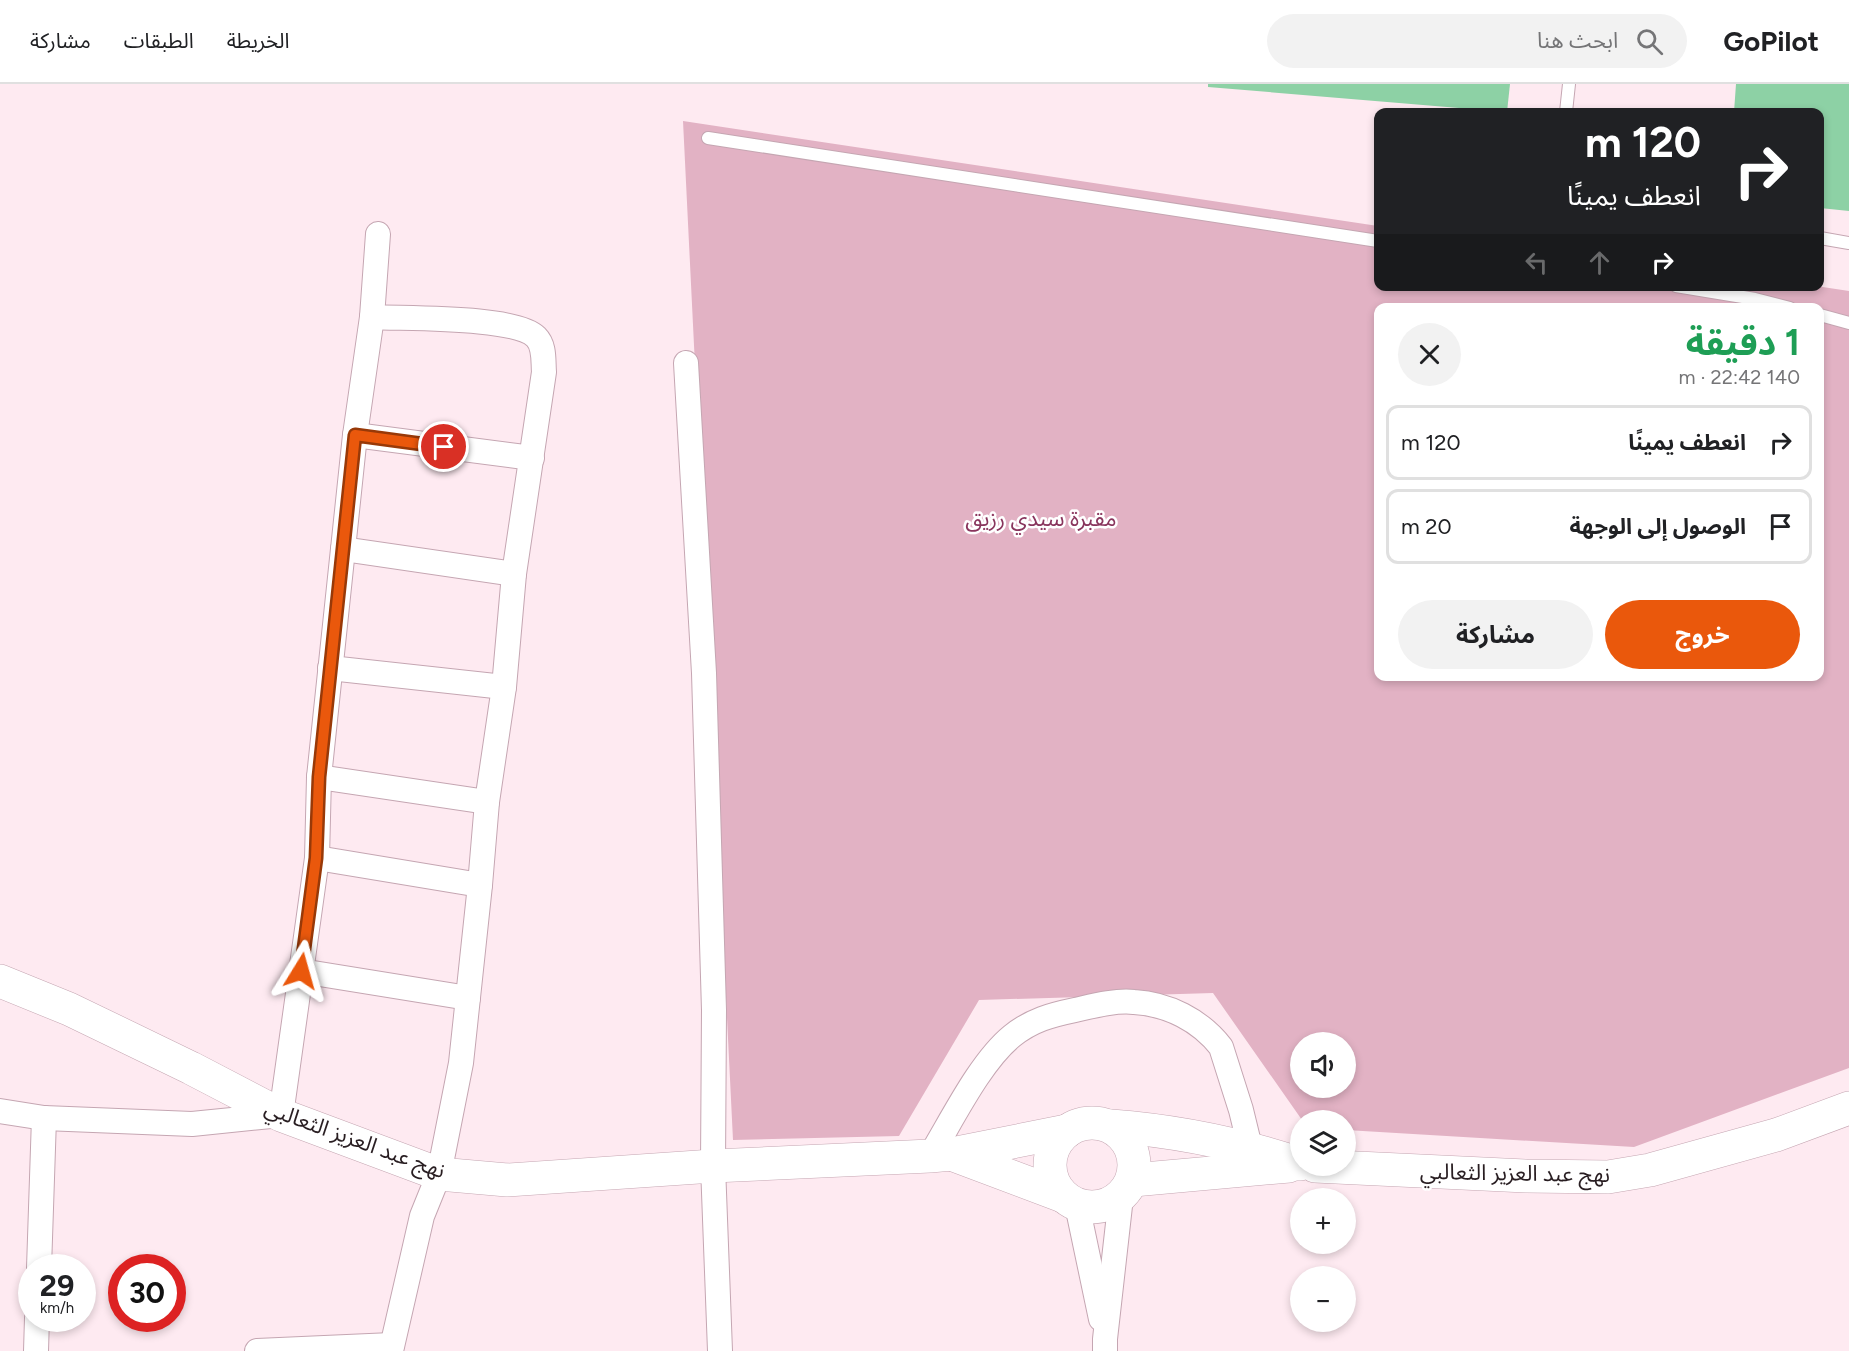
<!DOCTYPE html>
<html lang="ar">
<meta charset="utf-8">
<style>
:root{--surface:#fff;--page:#f2f2f2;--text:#202124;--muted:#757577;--line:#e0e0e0;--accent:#ea580c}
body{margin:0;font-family:Figtree,"Noto Sans Arabic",sans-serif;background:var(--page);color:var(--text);direction:rtl;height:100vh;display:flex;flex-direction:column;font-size:22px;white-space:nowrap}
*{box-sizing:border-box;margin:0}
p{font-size:20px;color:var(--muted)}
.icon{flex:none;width:33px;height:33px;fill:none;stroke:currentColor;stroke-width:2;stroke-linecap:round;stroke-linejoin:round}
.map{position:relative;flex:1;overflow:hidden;direction:ltr}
.details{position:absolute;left:1374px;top:219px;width:450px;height:378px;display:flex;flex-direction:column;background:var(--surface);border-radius:12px;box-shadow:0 3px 9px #0003;direction:rtl}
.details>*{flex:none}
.guide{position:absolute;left:1374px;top:24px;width:450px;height:183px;border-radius:12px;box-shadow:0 3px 9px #0003;direction:rtl;background:#202124;color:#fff;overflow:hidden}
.controls{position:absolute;left:1290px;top:948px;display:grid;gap:12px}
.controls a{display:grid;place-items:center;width:66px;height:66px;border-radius:50%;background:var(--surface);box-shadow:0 3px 9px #0003;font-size:30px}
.speed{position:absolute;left:18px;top:1170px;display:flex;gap:12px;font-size:30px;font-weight:700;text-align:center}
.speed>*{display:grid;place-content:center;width:78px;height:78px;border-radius:50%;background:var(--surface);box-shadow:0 3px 9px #0003;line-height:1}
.speed small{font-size:15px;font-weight:400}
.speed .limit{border:9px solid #d22;background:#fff;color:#111}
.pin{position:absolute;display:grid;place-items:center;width:51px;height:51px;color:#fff;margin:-26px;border:3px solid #fff;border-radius:50%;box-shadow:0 2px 6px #0007}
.me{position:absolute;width:66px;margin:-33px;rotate:8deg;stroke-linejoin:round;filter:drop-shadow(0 0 4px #0008)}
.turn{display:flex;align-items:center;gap:21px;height:126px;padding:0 24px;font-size:27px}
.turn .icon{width:78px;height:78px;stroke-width:2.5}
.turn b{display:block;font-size:42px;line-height:51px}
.lanes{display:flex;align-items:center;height:57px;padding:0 24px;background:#0003;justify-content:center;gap:30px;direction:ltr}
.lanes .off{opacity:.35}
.round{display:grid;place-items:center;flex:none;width:63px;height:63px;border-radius:32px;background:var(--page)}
.head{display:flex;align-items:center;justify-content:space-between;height:102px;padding:0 24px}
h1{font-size:36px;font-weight:700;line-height:45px;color:#1e9e55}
.button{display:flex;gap:12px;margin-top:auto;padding:12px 24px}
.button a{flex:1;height:69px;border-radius:36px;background:var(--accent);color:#fff;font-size:24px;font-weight:700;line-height:69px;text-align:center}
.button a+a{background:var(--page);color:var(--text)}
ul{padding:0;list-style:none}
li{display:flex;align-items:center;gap:18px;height:75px;margin:0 12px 9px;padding:0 12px;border:3px solid var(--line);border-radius:12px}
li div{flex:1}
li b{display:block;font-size:22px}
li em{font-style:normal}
header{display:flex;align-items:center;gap:36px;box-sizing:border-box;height:84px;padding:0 30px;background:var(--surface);border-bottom:2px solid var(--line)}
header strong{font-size:28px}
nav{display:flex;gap:33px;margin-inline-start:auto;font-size:21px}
.search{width:420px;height:54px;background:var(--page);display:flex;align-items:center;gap:15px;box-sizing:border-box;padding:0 21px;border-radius:33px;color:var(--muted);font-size:22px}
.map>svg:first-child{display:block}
.green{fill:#e2b2c4;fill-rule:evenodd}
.building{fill:#8dd1a5}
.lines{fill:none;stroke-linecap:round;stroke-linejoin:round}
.lane-casing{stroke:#c5a6b2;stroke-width:14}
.street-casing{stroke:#c5a6b2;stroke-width:26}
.secondary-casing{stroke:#c5a6b2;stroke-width:34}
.lane{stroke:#fff;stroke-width:12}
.street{stroke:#fff;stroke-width:24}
.secondary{stroke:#fff;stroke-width:33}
.route-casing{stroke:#983908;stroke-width:15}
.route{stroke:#ea580c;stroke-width:10}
.labels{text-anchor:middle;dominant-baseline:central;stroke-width:5;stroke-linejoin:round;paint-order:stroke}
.park-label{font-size:22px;fill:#89355d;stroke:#fff}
.street-label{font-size:22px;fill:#291e22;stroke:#fff}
</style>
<header>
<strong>GoPilot</strong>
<div class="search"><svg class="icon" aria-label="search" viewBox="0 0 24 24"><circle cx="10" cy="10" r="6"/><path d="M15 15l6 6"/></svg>ابحث هنا</div>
<nav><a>الخريطة</a><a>الطبقات</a><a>مشاركة</a></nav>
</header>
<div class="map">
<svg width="1849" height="1267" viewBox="0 0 1849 1267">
<rect width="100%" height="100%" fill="#feeaf1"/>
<!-- green -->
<path class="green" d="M683 37 1378 142V202H1816L1849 207V984L1634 1063 1346 1046V1036H1302L1213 909 979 916 899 1052 733 1056ZM1378 224H1820V592H1378ZM1300 958H1346V1004H1300Z"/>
<!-- building -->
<g class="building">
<path d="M1208 0H1510L1507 28 1208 3Z"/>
<path d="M1736 0H1849V127L1820 124V28H1734Z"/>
</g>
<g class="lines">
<defs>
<g id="lane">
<path d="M1566 28 1569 0"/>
<path d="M708 54 1378 157"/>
<path d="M1820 154 1849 159"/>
<path d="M1676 202 1755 215 1790 224"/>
<path d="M1820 231 1849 239"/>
</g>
<g id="street">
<path d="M372 233C405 235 515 232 536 253 545 262 543 276 544 288L514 490 504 603 487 718 480 801 461 979 439 1090 422 1132 391 1267"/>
<path d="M686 279 704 589 714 926 713 1082 720 1267"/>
<path d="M355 351 532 374"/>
<path d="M343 465 514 490"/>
<path d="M330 584 504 603"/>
<path d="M319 693 487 718"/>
<path d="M317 774 480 801"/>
<path d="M301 887 468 914"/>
<path d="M0 1027 44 1034 192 1040 281 1031 317 774 319 693 355 351 372 233 378 150"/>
<path d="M930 1072C952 1036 980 978 1012 952 1032 936 1051 931 1075 926 1093 922 1115 916 1134 918 1168 920 1200 936 1221 963L1241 1026 1250 1063"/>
<path d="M1077 1121 1101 1235"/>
<path d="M39 1184 44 1034"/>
<path d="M36 1267 37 1234"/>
<path d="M257 1267 392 1261"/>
<path d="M1105 1267V1255L1121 1113"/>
</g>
<g id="secondary">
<path d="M0 897 69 925 191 984 281 1031 439 1090 507 1096 713 1082 930 1072 952 1070 1067 1047"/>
<circle cx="1092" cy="1081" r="42"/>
<path d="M1111 1042C1177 1047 1237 1059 1300 1080"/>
<path d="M954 1071 1063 1112"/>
<path d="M1315 1082 1526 1092 1608 1093 1650 1086 1776 1051 1849 1024"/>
<path d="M1133 1096 1289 1082"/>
</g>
</defs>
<!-- lane casing -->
<use href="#lane" class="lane-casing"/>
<!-- street casing -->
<use href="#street" class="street-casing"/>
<!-- secondary casing -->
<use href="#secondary" class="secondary-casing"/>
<!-- lane -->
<use href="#lane" class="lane"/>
<!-- street -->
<use href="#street" class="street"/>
<!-- secondary -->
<use href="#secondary" class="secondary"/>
</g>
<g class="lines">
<defs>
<path id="route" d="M301 887 316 774 319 693 355 351 444 363"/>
</defs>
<!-- route casing -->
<use href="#route" class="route-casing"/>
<!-- route -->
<use href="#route" class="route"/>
</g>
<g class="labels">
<!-- park labels -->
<g class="park-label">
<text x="1041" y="434">مقبرة سيدي رزيق</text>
</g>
<!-- street labels -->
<g class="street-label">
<text transform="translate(355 1055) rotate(20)">نهج عبد العزيز الثعالبي</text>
<text transform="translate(1515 1089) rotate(1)">نهج عبد العزيز الثعالبي</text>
</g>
</g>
</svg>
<div class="controls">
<a><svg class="icon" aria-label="sound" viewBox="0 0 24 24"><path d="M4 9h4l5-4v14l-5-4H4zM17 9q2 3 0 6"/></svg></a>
<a><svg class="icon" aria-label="layers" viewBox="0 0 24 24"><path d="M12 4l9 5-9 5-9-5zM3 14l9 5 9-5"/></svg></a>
<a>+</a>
<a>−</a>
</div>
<div class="speed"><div>29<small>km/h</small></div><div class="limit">30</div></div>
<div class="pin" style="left:444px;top:363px;background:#d93025"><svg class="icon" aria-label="arrive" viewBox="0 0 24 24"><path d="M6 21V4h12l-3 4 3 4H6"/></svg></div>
<svg class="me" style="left:301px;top:887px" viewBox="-20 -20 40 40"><path d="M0-17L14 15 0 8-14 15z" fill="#ea580c" stroke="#fff" stroke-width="4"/></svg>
<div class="guide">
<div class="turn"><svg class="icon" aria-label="right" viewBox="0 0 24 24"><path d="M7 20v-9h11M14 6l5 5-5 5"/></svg><div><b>120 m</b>انعطف يمينًا</div></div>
<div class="lanes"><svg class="icon off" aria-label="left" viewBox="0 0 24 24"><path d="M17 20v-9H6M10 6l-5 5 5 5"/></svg><svg class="icon off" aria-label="ahead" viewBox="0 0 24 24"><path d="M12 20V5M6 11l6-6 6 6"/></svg><svg class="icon" aria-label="right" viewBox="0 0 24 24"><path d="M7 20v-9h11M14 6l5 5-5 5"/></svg></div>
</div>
<section class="details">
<div class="head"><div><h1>1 دقيقة</h1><p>140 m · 22:42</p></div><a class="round"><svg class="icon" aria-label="close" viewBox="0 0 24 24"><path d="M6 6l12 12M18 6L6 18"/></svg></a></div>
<ul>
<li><svg class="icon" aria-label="right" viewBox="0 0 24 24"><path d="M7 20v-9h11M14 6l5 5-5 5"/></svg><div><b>انعطف يمينًا</b></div><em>120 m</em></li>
<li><svg class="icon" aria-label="arrive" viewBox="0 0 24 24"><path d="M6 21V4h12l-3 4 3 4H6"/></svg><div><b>الوصول إلى الوجهة</b></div><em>20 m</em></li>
</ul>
<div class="button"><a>خروج</a><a>مشاركة</a></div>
</section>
</div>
